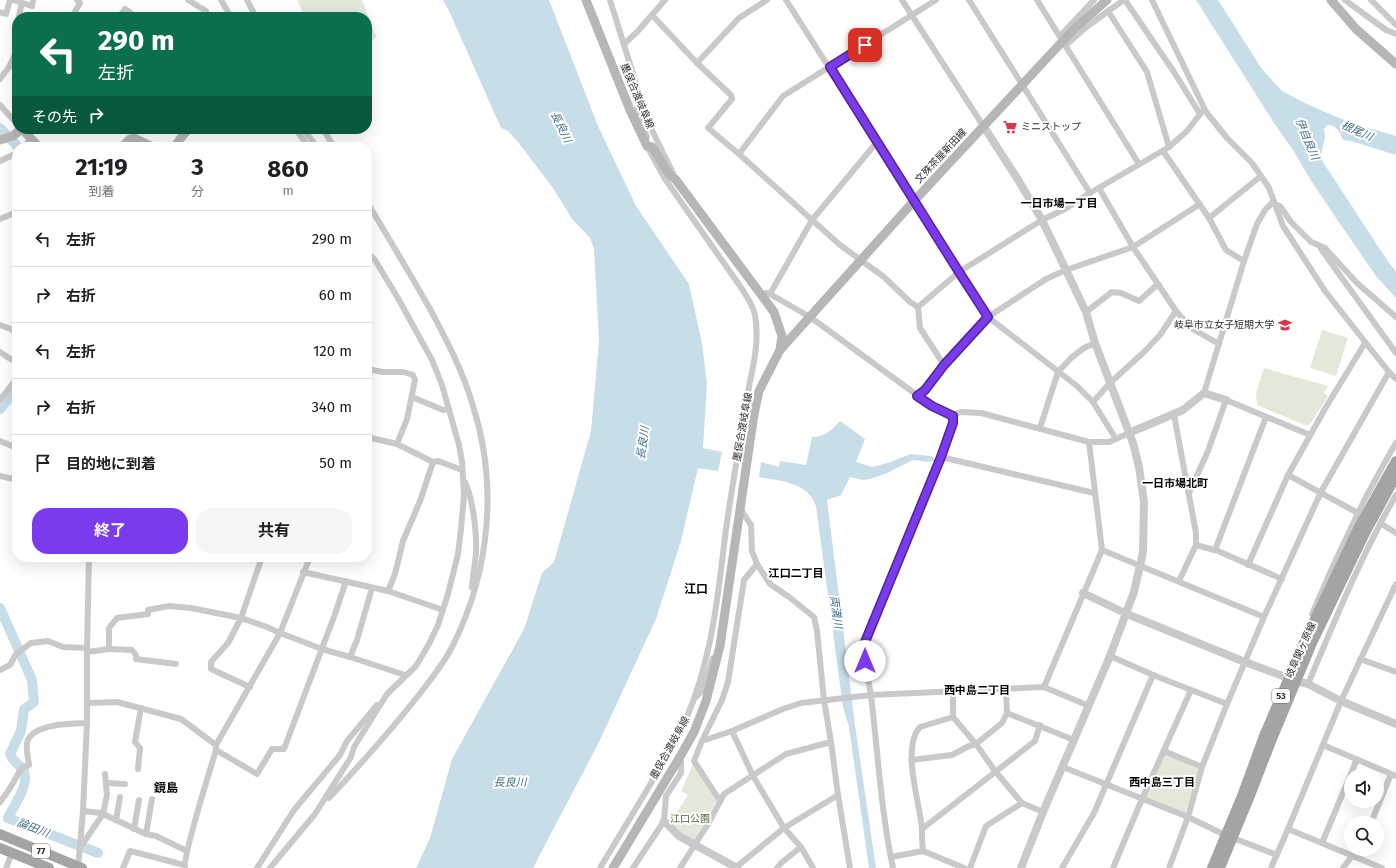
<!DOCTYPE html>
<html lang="ja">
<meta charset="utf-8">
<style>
:root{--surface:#fff;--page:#f6f6f6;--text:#202124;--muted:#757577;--line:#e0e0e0;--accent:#7c3aed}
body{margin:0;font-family:"Fira Sans","Noto Sans JP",sans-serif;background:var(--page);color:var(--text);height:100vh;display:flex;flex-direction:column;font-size:15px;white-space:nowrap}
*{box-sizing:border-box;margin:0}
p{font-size:13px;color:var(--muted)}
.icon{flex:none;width:22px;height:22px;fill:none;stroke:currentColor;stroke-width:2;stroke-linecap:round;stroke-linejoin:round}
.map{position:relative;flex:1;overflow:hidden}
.side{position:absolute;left:12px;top:142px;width:360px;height:420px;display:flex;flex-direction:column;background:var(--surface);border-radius:16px;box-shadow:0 4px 16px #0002}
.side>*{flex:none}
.hud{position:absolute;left:12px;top:12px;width:360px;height:122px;border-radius:16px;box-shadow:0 4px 16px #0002;background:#0b6e4f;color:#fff;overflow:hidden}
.controls{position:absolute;left:1344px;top:768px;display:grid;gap:8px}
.controls a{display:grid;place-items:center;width:40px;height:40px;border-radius:50%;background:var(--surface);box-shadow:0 4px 16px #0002;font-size:20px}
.pin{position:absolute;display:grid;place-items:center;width:34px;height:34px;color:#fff;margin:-17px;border-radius:8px;box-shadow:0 2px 6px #0006}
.me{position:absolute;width:44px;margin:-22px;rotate:0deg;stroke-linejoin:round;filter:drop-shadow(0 0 3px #0008)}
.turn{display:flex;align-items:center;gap:14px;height:84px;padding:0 20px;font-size:18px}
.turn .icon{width:52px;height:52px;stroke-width:2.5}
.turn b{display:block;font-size:28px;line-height:34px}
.then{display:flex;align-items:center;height:38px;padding:0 20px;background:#0003;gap:8px;font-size:15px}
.eta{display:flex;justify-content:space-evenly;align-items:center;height:68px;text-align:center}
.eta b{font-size:24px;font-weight:700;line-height:28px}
.action{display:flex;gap:8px;margin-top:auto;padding:8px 20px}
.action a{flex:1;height:46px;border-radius:16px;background:var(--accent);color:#fff;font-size:16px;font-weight:700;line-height:46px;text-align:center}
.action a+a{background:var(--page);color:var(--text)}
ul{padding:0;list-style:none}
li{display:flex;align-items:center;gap:12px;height:56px;padding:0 20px;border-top:1px solid var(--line)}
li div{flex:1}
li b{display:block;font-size:15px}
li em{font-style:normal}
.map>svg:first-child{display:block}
.green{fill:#e3e9da}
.water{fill:#c7dde8}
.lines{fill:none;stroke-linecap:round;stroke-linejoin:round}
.river{stroke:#c7dde8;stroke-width:10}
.minor{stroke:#c9c9c9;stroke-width:6}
.tertiary{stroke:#c9c9c9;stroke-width:8}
.secondary{stroke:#b6b6b6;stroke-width:9}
.primary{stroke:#a4a4a4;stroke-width:10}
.route-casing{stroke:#51269a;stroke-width:10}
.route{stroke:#7c3aed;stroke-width:7}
.labels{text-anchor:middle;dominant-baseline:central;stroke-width:4;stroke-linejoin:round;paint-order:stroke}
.shield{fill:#fff;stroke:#6b6b6b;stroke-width:1}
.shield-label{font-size:9px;font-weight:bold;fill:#2c2c2c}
.street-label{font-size:10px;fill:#2c2c2c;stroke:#fff}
.poi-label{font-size:10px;fill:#2c2c2c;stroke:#fff;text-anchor:start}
.park-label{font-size:10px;fill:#51653c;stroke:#fff}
.water-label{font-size:11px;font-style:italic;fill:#407089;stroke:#fff}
.neighbourhood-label{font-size:11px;font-weight:bold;fill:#000;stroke:#fff}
.quarter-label{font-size:12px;font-weight:bold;fill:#000;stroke:#fff}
</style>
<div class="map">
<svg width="1396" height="868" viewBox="0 0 1396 868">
<rect width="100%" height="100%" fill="#fff"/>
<!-- green -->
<g class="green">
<path d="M297 0H362L376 37 367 44V17H305Z"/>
<path d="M1322 330 1348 338 1336 376 1310 368Z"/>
<path d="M1264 368 1328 386 1324 393 1328 396 1311 423 1307 426 1257 405 1256 393Z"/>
<path d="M1165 753 1202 769 1184 816 1145 798Z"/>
<path d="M693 764 716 801 694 842 669 824 688 795 681 791Z"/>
</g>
<!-- water -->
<g class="water">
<path d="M443 0H549L598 126 636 206 689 284 702 344 707 383 703 448 722 452 718 471 698 468 681 541 656 619 599 742 533 868H416L430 838 452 759 524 629 542 573 554 562 591 431 599 341 594 249 590 238 572 219 553 188 518 142 508 131 501 128 450 13Z"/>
<path d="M1196 0H1218L1262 69 1282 91 1303 102 1334 116 1365 127 1396 136V155L1351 141 1343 140C1340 132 1337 125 1327 125L1324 129 1325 138 1321 154 1323 162 1389 263 1396 271V298L1376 276 1334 215 1310 179 1293 150 1274 123Z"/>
<path d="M840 421 865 439 856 462 872 467 891 462 910 454 931 456 935 459 934 461 929 462 913 460 885 474 870 479 863 480 850 477 841 495 827 500 855 725 876 868H869L849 727 843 707 816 506C808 482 780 481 759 477L761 462 779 467 780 461 806 465 812 437C825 437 832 430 840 421Z"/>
</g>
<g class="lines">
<!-- river -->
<g class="river">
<path d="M0 128 18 147"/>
<path d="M0 409 17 388"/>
<path d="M0 608 32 680 34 702 24 709 21 731 10 754C14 763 20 765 24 771 30 784 13 807 8 818"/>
<path d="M8 818 98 853"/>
</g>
<!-- minor -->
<g class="minor">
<path d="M13 0 32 6 33 0"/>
<path d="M188 0 206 11 202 17"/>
<path d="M221 0 231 17"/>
<path d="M247 0 256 17"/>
<path d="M610 0 634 77 643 112 673 173"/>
<path d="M786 0 959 272 988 317 1077 386 1093 402"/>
<path d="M902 0 984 127"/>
<path d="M969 0 1090 193"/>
<path d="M1037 0 1139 164"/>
<path d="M1125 0 1174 72 1200 114"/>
<path d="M1152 0 1206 112 1227 138 1252 163 1261 176 1209 218"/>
<path d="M1345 0 1386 30 1396 34"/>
<path d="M1371 0 1396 25"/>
<path d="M22 3 19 15 24 17"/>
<path d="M1108 11 1124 0"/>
<path d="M0 12 6 14 10 0"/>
<path d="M652 15 697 63 731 95 732 99 708 128 739 154 840 245 884 277 910 302 918 307"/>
<path d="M72 17 80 3 77 0"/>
<path d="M119 17 125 9 136 17"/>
<path d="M17 24 15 31 17 36"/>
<path d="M1060 36 1094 0"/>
<path d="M624 44 637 32 665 0"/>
<path d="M1066 45 1084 29 1108 11 1147 72 1169 147"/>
<path d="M697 63 739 18 767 0"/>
<path d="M0 79 9 67 17 50"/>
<path d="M639 98 637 110 647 137"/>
<path d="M0 105 17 124"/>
<path d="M296 129 308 147"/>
<path d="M303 129 317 147"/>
<path d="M323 129 334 147"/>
<path d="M24 147 31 138"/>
<path d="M1163 151 1209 218 1226 250 1244 261"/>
<path d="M739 154 783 96 936 0"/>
<path d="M0 161 17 153"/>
<path d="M1261 176 1269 188 1283 226 1325 291 1373 352 1389 372 1396 379"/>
<path d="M1099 188 1133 247 1158 284"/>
<path d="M1275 205 1280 206 1291 222 1311 242 1325 248 1357 283 1396 317"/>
<path d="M0 219 17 212"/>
<path d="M1321 249 1396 353"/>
<path d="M766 293 770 294 812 220 877 142"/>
<path d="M770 294 810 317 932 406 953 415 961 412 981 413 1089 442 1102 550 1044 687"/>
<path d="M918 307 959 272 1042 220 1065 209 1090 193 1169 147 1187 131 1204 109"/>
<path d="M918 307 920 328 944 365"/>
<path d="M1086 312 1112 292 1121 293 1139 301 1158 284 1176 311 1191 328 1219 344"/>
<path d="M0 325 11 329 17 333"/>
<path d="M0 352 9 358 17 362"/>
<path d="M367 369 383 372H403L413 375 415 380 407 419 397 444"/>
<path d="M1204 393 1244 261 1257 224 1265 210 1274 201"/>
<path d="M917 396 925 390 944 365 988 317 1046 279 1066 270 1133 247 1200 204"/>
<path d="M412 397 443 410 449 409"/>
<path d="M0 400 17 378"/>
<path d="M1174 415 1196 533V545L1179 581"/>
<path d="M1040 428 1058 372 1071 358 1084 348 1095 343"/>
<path d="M367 437 397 444 433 462 438 461 462 470"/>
<path d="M1116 439 1093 402 1110 383 1144 352 1160 335 1176 311"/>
<path d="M0 441 17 448"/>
<path d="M1089 442H1109L1129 433"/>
<path d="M941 457 1094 493"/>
<path d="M1288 475 1358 513"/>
<path d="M0 476 17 480"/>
<path d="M465 482C473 499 477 534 476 553 475 564 473 576 472 587"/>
<path d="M1188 492 1189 493 1208 451 1226 400 1310 435"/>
<path d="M741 510 751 525 752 551 757 564"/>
<path d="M1380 523 1396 533"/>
<path d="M1196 545 1218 551 1282 579"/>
<path d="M1102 550 1264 617"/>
<path d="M1215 550 1266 417"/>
<path d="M1248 565 1288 475 1326 407 1365 343"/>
<path d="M303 572 388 591 443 610"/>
<path d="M388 591 395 574 403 541 420 501 433 462"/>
<path d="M1312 614C1329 574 1347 535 1366 497 1376 479 1385 461 1396 443"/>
<path d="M109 649 132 650 136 655V659L176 664"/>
<path d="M87 652 109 649V628L117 618 148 614V610L169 606 191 608 241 618 267 627 280 633 322 649 350 657 405 675"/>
<path d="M1110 656 1153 675 1227 704 1202 767 1188 817 1169 868"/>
<path d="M350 657 357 640 372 588"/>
<path d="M1360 659 1396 672"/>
<path d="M0 670 10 665 16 654 31 643 48 641 63 647 87 648"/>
<path d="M1308 684C1335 620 1361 556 1396 495"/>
<path d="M250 687 211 669V662L228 643 241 618 262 557"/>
<path d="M953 691V717L976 744 995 771 1022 803 1043 812"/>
<path d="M695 698 703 690 713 658"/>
<path d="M87 703 117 702 181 719 216 745"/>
<path d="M1227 704 1264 617 1321 492 1389 372"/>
<path d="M1007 713 1074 740"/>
<path d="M732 731 753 776 784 828 801 847 813 868"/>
<path d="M702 741 722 700 728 682 744 580 757 564 770 584 789 597 814 617 817 631 824 700 831 742 838 795 850 868"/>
<path d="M1323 745 1396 776"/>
<path d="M216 750 257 774 272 749H284L335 614 346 581"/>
<path d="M1164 751 1202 767"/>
<path d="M911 760 952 755 969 746 976 744 1002 723 1007 713 1006 689"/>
<path d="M1063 767 1188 817 1225 835 1277 855"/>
<path d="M138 769 140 748 135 742 141 708"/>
<path d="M106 783 125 784"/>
<path d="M329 798C361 764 393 728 422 691 433 676 446 661 454 643 490 570 498 484 473 406 463 371 446 339 429 307 409 272 388 237 367 202"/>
<path d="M720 801 694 761 702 741 732 731 783 709 801 703 871 695 1044 687 1089 706"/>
<path d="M0 802C5 796 9 790 13 783 18 776 19 767 29 765 28 758 26 750 27 743 31 723 72 724 87 723"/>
<path d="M83 811 101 813 146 834 156 836 187 851"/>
<path d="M116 820 120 797"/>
<path d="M1371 823 1391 774"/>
<path d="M134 829 139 800"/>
<path d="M922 829 1035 741 1040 725"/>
<path d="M146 834 152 799"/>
<path d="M1322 843 1357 759"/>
<path d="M81 845H82L84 842 103 814 107 795 105 774"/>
<path d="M923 851C922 844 922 836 922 829 920 804 901 747 920 727L953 717"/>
<path d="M891 857 923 851 964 868"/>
<path d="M1357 858 1360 849"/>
<path d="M6 868 10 858"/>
<path d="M78 868 83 811 87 723V648L89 557"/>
<path d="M123 868 130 851 154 857 184 865"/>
<path d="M185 868C182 858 211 767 216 750V745L280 633 310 557"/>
<path d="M257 868 294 810 340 755 347 741 377 705"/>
<path d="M270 868 315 814 351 757 354 747 387 694 416 666 429 644 438 625 448 594 458 554 461 529 464 495 462 462 459 445 442 385 432 360 399 300 375 260 367 252"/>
<path d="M600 868 674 745C689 716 700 685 707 654 718 610 721 565 727 522 734 475 742 428 750 381 755 359 759 337 755 315 753 305 747 297 742 289L665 179 648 148"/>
<path d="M633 868 664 821 666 796 681 773V757"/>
<path d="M680 868 708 824 724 794 786 754 831 742"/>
<path d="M735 868 784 828 838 795"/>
<path d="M777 868 781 863 801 847"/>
<path d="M893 868C881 812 878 753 871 696 869 678 861 659 865 642L941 457 953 423V415"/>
<path d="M970 868 986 826 1022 803"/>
<path d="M1062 868 1094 813 1153 675"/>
<path d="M1113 868 1142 799 1191 690"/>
<path d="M1271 868 1288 829"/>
<path d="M1343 868 1352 856"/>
<path d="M1382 868 1288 829 1341 701 1396 584"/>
</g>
<!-- tertiary -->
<g class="tertiary">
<path d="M984 127 1017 178 1042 220 1086 312 1095 343 1133 443 1139 467 1144 502 1143 552 1134 592 1110 656 1043 812 1021 868"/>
<path d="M1129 433 1183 410 1204 393 1226 400"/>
<path d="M1083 593 1127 614 1245 662 1296 681 1308 684 1341 701 1396 724"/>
<path d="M664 821 679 836 737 868"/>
</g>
<!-- secondary -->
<g class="secondary">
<path d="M586 0 630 110 647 146 652 147 669 174 676 180 774 312 782 336 780 350 759 391 754 414 720 646 706 701 694 732 681 755 613 868"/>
<path d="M1331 0 1356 29 1396 64"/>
<path d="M22 129 39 147"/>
<path d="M0 140 13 136 21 129"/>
<path d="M122 147 130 139 134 138 153 147"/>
<path d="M174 147 188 129"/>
<path d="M780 350 914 201 1073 30 1107 0"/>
</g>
<!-- primary -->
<g class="primary">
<path d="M0 834 82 868"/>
<path d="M0 848 49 868"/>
<path d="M1212 868 1242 796 1264 736 1305 640 1359 527 1396 461"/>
<path d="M1220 868 1249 798 1272 739 1312 643 1366 531 1396 476"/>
</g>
</g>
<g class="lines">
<defs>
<path id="route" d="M865 45 830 67 959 272 988 317 944 365 925 390 917 396 932 406 953 416V423L941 457 865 642 863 650 865 661"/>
</defs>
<!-- route casing -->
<use href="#route" class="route-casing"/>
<!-- route -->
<use href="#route" class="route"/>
</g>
<!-- icons -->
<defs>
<symbol id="supermarket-bare" viewBox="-9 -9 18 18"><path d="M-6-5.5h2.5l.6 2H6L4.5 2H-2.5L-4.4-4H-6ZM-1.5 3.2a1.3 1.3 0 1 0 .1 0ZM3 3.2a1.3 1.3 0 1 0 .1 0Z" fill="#da374b" stroke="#fff" stroke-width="2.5" paint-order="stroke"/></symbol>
<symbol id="university-bare" viewBox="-9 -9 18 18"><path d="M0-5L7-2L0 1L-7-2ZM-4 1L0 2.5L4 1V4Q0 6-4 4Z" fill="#da374b" stroke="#fff" stroke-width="2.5" paint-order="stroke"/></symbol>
</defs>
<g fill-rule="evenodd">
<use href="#supermarket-bare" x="1000" y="117" width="20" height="20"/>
<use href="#university-bare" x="1275" y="315" width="20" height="20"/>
</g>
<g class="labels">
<!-- shield labels -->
<g class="shield">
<rect x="1272" y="689" width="18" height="14" rx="3"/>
<rect x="32" y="844" width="18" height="14" rx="3"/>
</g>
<g class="shield-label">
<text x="1281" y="696">53</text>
<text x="41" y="851">77</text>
</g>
<!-- street labels -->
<g class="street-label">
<text transform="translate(637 96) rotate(67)">墨俣合渡岐阜線</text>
<text transform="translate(941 156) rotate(-47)">文殊茶屋新田線</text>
<text transform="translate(743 427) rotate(-80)">墨俣合渡岐阜線</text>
<text transform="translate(1301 650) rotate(-66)">岐阜関ヶ原線</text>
<text transform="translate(670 748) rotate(-61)">墨俣合渡岐阜線</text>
</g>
<!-- poi labels -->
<g class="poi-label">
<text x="1021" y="127">ミニストップ</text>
<text x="1274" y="325" text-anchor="end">岐阜市立女子短期大学</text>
</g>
<!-- park labels -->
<g class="park-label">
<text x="690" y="819">江口公園</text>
</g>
<!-- water labels -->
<g class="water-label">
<text transform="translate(561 127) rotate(64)">長良川</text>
<text transform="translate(1357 131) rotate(24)">根尾川</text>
<text transform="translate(1307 139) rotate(67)">伊自良川</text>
<text transform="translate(643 443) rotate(-82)">長良川</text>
<text transform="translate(836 612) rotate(82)">両満川</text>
<text x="510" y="782">長良川</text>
<text transform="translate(33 828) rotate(21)">論田川</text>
</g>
<!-- neighbourhood labels -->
<g class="neighbourhood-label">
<text x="1059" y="203">一日市場一丁目</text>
<text x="1175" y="483">一日市場北町</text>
<text x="796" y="573">江口二丁目</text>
<text x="977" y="690">西中島二丁目</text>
<text x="1162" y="782">西中島三丁目</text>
</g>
<!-- quarter labels -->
<g class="quarter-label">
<text x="696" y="589">江口</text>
<text x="166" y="788">鏡島</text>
</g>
</g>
</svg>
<div class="controls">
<a><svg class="icon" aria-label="sound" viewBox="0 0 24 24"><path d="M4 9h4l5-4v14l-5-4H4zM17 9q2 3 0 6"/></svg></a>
<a><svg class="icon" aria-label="search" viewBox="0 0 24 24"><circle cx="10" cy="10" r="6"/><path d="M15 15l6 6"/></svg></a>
</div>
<div class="pin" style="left:865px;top:45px;background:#d93025"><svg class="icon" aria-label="arrive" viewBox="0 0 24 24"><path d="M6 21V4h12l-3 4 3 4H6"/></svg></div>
<svg class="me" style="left:865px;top:661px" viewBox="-20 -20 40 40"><circle r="19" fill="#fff"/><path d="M0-13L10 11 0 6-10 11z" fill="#7c3aed"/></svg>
<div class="hud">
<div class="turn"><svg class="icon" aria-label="left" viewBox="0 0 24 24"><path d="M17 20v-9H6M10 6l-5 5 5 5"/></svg><div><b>290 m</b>左折</div></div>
<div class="then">その先<svg class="icon" aria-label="right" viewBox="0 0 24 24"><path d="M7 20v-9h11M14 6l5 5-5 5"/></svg></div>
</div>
<section class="side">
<div class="eta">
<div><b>21:19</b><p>到着</p></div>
<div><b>3</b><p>分</p></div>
<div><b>860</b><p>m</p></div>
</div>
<ul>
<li><svg class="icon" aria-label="left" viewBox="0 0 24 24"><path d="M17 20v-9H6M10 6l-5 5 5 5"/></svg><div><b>左折</b></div><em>290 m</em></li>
<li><svg class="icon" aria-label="right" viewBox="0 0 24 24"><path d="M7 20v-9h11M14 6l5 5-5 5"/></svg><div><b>右折</b></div><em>60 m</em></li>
<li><svg class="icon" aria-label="left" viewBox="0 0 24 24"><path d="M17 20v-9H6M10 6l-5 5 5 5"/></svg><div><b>左折</b></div><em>120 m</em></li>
<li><svg class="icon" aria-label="right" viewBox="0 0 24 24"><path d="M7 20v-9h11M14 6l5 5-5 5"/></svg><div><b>右折</b></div><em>340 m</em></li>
<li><svg class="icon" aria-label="arrive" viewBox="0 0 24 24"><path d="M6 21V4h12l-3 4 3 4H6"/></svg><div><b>目的地に到着</b></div><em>50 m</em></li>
</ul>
<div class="action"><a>終了</a><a>共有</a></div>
</section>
</div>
